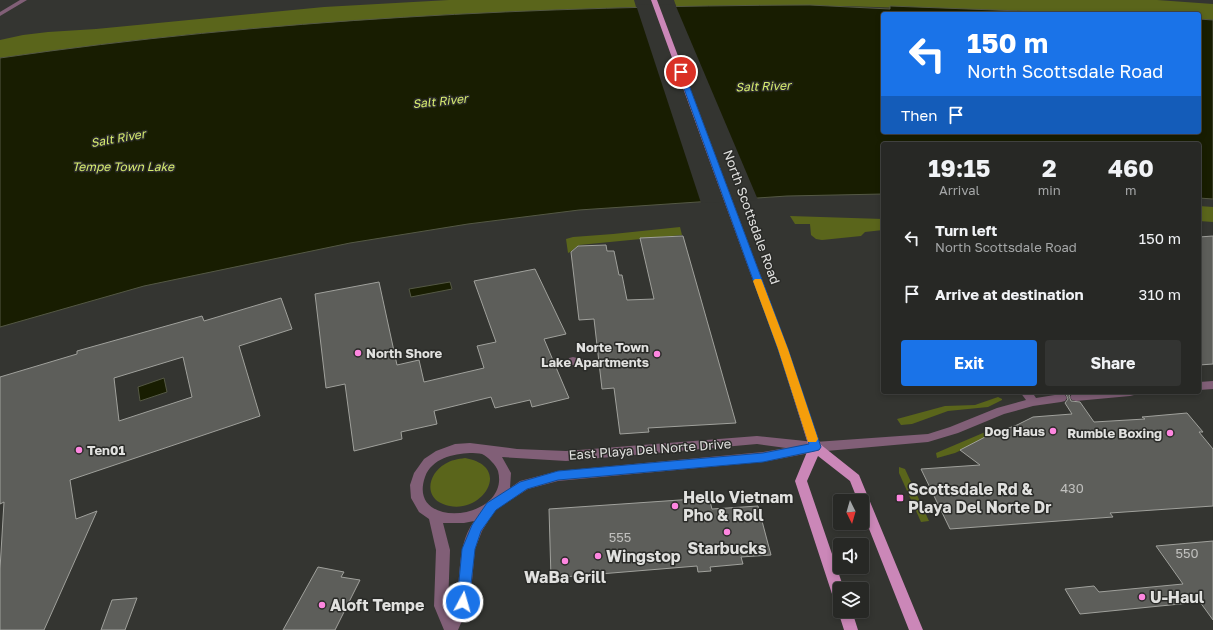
<!DOCTYPE html>
<style>
:root{--surface:#272825;--page:#333432;--text:#f1f3f6;--muted:#a4a6a7;--line:#434442;--accent:#1a73e8}
body{margin:0;font-family:"Golos Text",sans-serif;background:var(--page);color:var(--text);height:100vh;display:flex;flex-direction:column;font-size:15px;white-space:nowrap}
*{box-sizing:border-box;margin:0}
p{font-size:13px;color:var(--muted)}
.icon{flex:none;width:22px;height:22px;fill:none;stroke:currentColor;stroke-width:2;stroke-linecap:round;stroke-linejoin:round}
.map{position:relative;flex:1;overflow:hidden}
.sheet{position:absolute;left:881px;top:142px;width:320px;height:252px;display:flex;flex-direction:column;background:var(--surface);border-radius:4px;box-shadow:0 2px 6px #0003,0 0 0 1px var(--line)}
.sheet>*{flex:none}
.banner{position:absolute;left:881px;top:12px;width:320px;height:122px;border-radius:4px;box-shadow:0 2px 6px #0003,0 0 0 1px var(--line);background:#1a73e8;color:#fff;overflow:hidden}
.needle{width:26px;rotate:175deg}
.tools{position:absolute;left:833px;top:494px;display:grid;gap:8px}
.tools a{display:grid;place-items:center;width:36px;height:36px;border-radius:4px;background:var(--surface);box-shadow:0 2px 6px #0003,0 0 0 1px var(--line);font-size:20px}
.pin{position:absolute;display:grid;place-items:center;width:34px;height:34px;color:#fff;margin:-17px;border:2px solid #fff;border-radius:50%;box-shadow:0 1px 4px #0007}
.me{position:absolute;width:44px;margin:-22px;rotate:6deg;stroke-linejoin:round;filter:drop-shadow(0 0 3px #0008)}
.turn{display:flex;align-items:center;gap:14px;height:84px;padding:0 20px;font-size:18px}
.turn .icon{width:52px;height:52px;stroke-width:2.5}
.turn b{display:block;font-size:28px;line-height:34px}
.then{display:flex;align-items:center;height:38px;padding:0 20px;background:#0003;gap:8px;font-size:15px}
.eta{display:flex;justify-content:space-evenly;align-items:center;height:68px;text-align:center}
.eta b{font-size:24px;font-weight:700;line-height:28px}
.action{display:flex;gap:8px;margin-top:auto;padding:8px 20px}
.action a{flex:1;height:46px;border-radius:4px;background:var(--accent);color:#fff;font-size:16px;font-weight:700;line-height:46px;text-align:center}
.action a+a{background:var(--page);color:var(--text)}
ul{padding:0;list-style:none}
li{display:flex;align-items:center;gap:12px;height:56px;padding:0 20px}
li div{flex:1}
li b{display:block;font-size:15px}
li em{font-style:normal}
.map>svg:first-child{display:block}
.green{fill:#5a651b}
.water{fill:#181d01;stroke:#545844}
.pier{fill:#343531}
.building{fill:#5d5e5a;stroke:#a0a19c;fill-rule:evenodd}
.lines{fill:none;stroke-linecap:round;stroke-linejoin:round}
.minor{fill:#815f77;fill-rule:evenodd}
.major{fill:#cb87b8;fill-rule:evenodd}
.route{fill:#1a73e8;stroke:#114b97}
.slow{fill:#f59e0b}
.poi-dot{fill:#fe86e0;stroke:#2a2b28;stroke-width:1.5}
.labels{text-anchor:middle;dominant-baseline:central;stroke-width:3;stroke-linejoin:round;paint-order:stroke}
.far-water-label{font-size:12px;font-style:italic;fill:#d6eb6f;stroke:#2a2b28}
.street-label{font-size:13px;fill:#e1e1df;stroke:#2a2b28}
.poi-label{font-size:13px;font-weight:bold;fill:#e1e1df;stroke:#2a2b28;text-anchor:end}
.near-number-label{font-size:13px;fill:#c0c0be}
.near-poi-label{font-size:16px;font-weight:bold;fill:#e1e1df;stroke:#2a2b28;text-anchor:start}
</style>
<div class="map">
<svg width="1213" height="630" viewBox="0 0 1213 630">
<rect width="100%" height="100%" fill="#343531"/>
<!-- green -->
<g class="green">
<path d="M449 0H634L636 7C424 15 211 28 0 58V40L23 35 48 32 96 29 324 7Z"/>
<path d="M674 0H1157L1213 4V20L1199 19V14H1098L843 6H676Z"/>
<path d="M1199 206 1213 207V222L1199 221Z"/>
<path d="M790 216 883 219V230L865 232 861 236 822 240 816 239 811 235 810 224H795Z"/>
<path d="M680 227 682 235 579 245 570 252 568 253 566 239 573 237 613 234Z"/>
<path d="M998 397 1002 399V400L988 407 948 411 912 424 901 425 897 419 945 406 975 405Z"/>
<path d="M990 430 995 434 955 453 937 458 936 453Z"/>
<path d="M465 458C516 467 479 519 443 504 423 496 429 473 445 464 451 460 458 459 465 458Z"/>
<path d="M899 467 905 469 929 521 921 522 899 473Z"/>
</g>
<!-- water -->
<g class="water">
<path d="M810 5 890 9V6L1098 14H883V132H1199V19L1213 20V199L1199 198V144H883V194L787 196 579 210 468 224 350 243 144 286 0 327V58C268 19 539 6 810 5Z"/>
<path d="M450 282 452 289 411 297 409 289Z"/>
<path d="M164 378 167 392 140 401 138 387Z"/>
</g>
<!-- pier -->
<path class="pier" d="M675 4 758 200 701 203 636 5Z"/>
<!-- building -->
<g class="building">
<path d="M683 236 736 423 648 428 649 432 620 434 614 388 602 389 594 319 579 320 571 252 578 246 606 245 607 251H614L619 275H622L627 300 654 299 640 238Z"/>
<path d="M1213 236V364L1199 365V237Z"/>
<path d="M535 269 566 334 544 339 569 398 532 407 530 400 495 408 491 397 434 411 437 424 401 432 402 439 354 451 345 384 326 388 315 294 379 282 397 365 419 360 424 382 484 368 477 346 496 342 474 281Z"/>
<path d="M281 298 292 329 239 346 260 416 70 480 76 519 97 511 44 630H0V569L4 502 0 504V377L77 354V351L202 316 204 321ZM183 357 192 397 119 421 114 378Z"/>
<path d="M1058 392H1072L1069 396 1071 401 1080 402 1094 422 1145 419 1142 417 1187 413 1203 432H1199L1213 449V506L1110 513 1113 517 950 529 921 469 980 465 960 450 987 436 1017 425 1033 417 1072 414 1065 403 1068 399 1066 394Z"/>
<path d="M709 498 712 509 758 506 771 555 741 557 743 564 710 567 711 571 698 572 697 566 551 578 549 509Z"/>
<path d="M1213 541V620L1200 602 1080 614 1065 589 1094 586 1099 592 1183 584 1156 546Z"/>
<path d="M318 567 344 572 341 577 360 580 335 630H283Z"/>
<path d="M137 598 125 630H101L112 600Z"/>
</g>
<g class="lines">
<!-- minor -->
<g class="minor">
<path d="M20 0H27L0 16V12Z"/>
<path d="M573 357 589 361 590 364 589 367 585 368 569 364 568 361 569 358Z"/>
<path d="M1213 381V389L1199 390V382Z"/>
<path d="M1020 392H1032L1036 398 1061 394 1065 395 1067 398 1065 401 1061 402 1033 406 1004 414 958 433 928 442 815 452 763 462 558 481 528 489 495 510 482 531 475 549 470 602 458 630H444L434 606 436 550 429 519 419 512 411 498 410 485 414 473 424 459 436 451 455 444 470 443 517 449 566 451 757 436 815 442 928 434 950 427 997 408 1026 400ZM757 444 786 448 763 452 558 471 520 481 510 488 511 473 502 457 566 461ZM470 453C473 453 479 453 482 454 488 457 496 465 498 471 511 521 406 531 425 477 432 458 453 454 470 453ZM474 521C453 552 465 582 451 613L448 606 450 550 443 523H464Z"/>
<path d="M1087 392H1136L1134 395 1130 396 1076 401 1072 400 1070 397 1072 394Z"/>
</g>
<!-- major -->
<g class="major">
<path d="M651 0H657L788 349 820 444 859 475 923 630H909L862 511V501H858L850 481 818 456 807 481 844 589H840V603L835 602 833 597 795 481 809 447 778 349Z"/>
<path d="M840 606V611H852L858 630H844L838 611Z"/>
</g>
</g>
<!-- route -->
<path class="route" d="M679 70 684 72 788 349 821 447 819 450 815 451 763 462 558 480 527 489 496 510 481 531 475 549 469 602 468 606 463 608 458 606 457 602 462 549 472 525 487 503 520 482 558 471 763 453 809 444 778 349 678 72Z"/>
<!-- slow -->
<path class="slow" d="M755 279H761L762 281 788 349 818 439 816 442H808L807 439 778 349 753 281Z"/>
<!-- markers -->
<g class="poi-dot">
<circle cx="358" cy="353" r="4"/>
<circle cx="657" cy="354" r="4"/>
<circle cx="1053" cy="431" r="4"/>
<circle cx="1170" cy="433" r="4"/>
<circle cx="79" cy="450" r="4"/>
<rect x="896" y="494" width="8" height="8" rx="2"/>
<circle cx="675" cy="506" r="4"/>
<circle cx="727" cy="532" r="4"/>
<circle cx="598" cy="556" r="4"/>
<circle cx="565" cy="561" r="4"/>
<circle cx="1142" cy="597" r="4"/>
<circle cx="322" cy="605" r="4"/>
</g>
<g class="labels">
<!-- far-water labels -->
<g class="far-water-label">
<text transform="translate(763 86) rotate(-2)">Salt River</text>
<text transform="translate(440 101) rotate(-6)">Salt River</text>
<text transform="translate(118 138) rotate(-10)">Salt River</text>
<text x="123" y="166">Tempe Town Lake</text>
</g>
<!-- street labels -->
<g class="street-label">
<text transform="translate(752 217) rotate(70)">North Scottsdale Road</text>
<text transform="translate(650 449) rotate(-4)">East Playa Del Norte Drive</text>
</g>
<!-- poi labels -->
<g class="poi-label">
<text x="649" y="347">Norte Town<tspan x="649" dy="15">Lake Apartments</tspan></text>
<text x="366" y="353" text-anchor="start">North Shore</text>
<text x="1045" y="431">Dog Haus</text>
<text x="1162" y="433">Rumble Boxing</text>
<text x="87" y="450" text-anchor="start">Ten01</text>
</g>
<!-- near-number labels -->
<g class="near-number-label">
<text x="1072" y="488">430</text>
<text x="620" y="537">555</text>
<text x="1187" y="553">550</text>
</g>
<!-- near-poi labels -->
<g class="near-poi-label">
<text x="908" y="489">Scottsdale Rd &amp;<tspan x="908" dy="18">Playa Del Norte Dr</tspan></text>
<text x="683" y="497">Hello Vietnam<tspan x="683" dy="18">Pho &amp; Roll</tspan></text>
<text x="727" y="548" text-anchor="middle">Starbucks</text>
<text x="606" y="556">Wingstop</text>
<text x="565" y="577" text-anchor="middle">WaBa Grill</text>
<text x="1150" y="597">U-Haul</text>
<text x="330" y="605">Aloft Tempe</text>
</g>
</g>
</svg>
<div class="tools">
<a><svg class="needle" viewBox="-14 -14 28 28"><path d="M0-13l5 13h-10z" fill="#e53935"/><path d="M0 13l5-13h-10z" fill="#a4a6a7"/></svg></a>
<a><svg class="icon" aria-label="sound" viewBox="0 0 24 24"><path d="M4 9h4l5-4v14l-5-4H4zM17 9q2 3 0 6"/></svg></a>
<a><svg class="icon" aria-label="layers" viewBox="0 0 24 24"><path d="M12 4l9 5-9 5-9-5zM3 14l9 5 9-5"/></svg></a>
</div>
<div class="pin" style="left:681px;top:72px;background:#d93025"><svg class="icon" aria-label="arrive" viewBox="0 0 24 24"><path d="M6 21V4h12l-3 4 3 4H6"/></svg></div>
<svg class="me" style="left:463px;top:602px" viewBox="-20 -20 40 40"><circle r="17" fill="#1a73e8" stroke="#fff" stroke-width="3"/><path d="M0-11L8 9 0 5-8 9z" fill="#fff"/></svg>
<div class="banner">
<div class="turn"><svg class="icon" aria-label="left" viewBox="0 0 24 24"><path d="M17 20v-9H6M10 6l-5 5 5 5"/></svg><div><b>150 m</b>North Scottsdale Road</div></div>
<div class="then">Then<svg class="icon" aria-label="arrive" viewBox="0 0 24 24"><path d="M6 21V4h12l-3 4 3 4H6"/></svg></div>
</div>
<section class="sheet">
<div class="eta">
<div><b>19:15</b><p>Arrival</p></div>
<div><b>2</b><p>min</p></div>
<div><b>460</b><p>m</p></div>
</div>
<ul>
<li><svg class="icon" aria-label="left" viewBox="0 0 24 24"><path d="M17 20v-9H6M10 6l-5 5 5 5"/></svg><div><b>Turn left</b><p>North Scottsdale Road</p></div><em>150 m</em></li>
<li><svg class="icon" aria-label="arrive" viewBox="0 0 24 24"><path d="M6 21V4h12l-3 4 3 4H6"/></svg><div><b>Arrive at destination</b></div><em>310 m</em></li>
</ul>
<div class="action"><a>Exit</a><a>Share</a></div>
</section>
</div>
